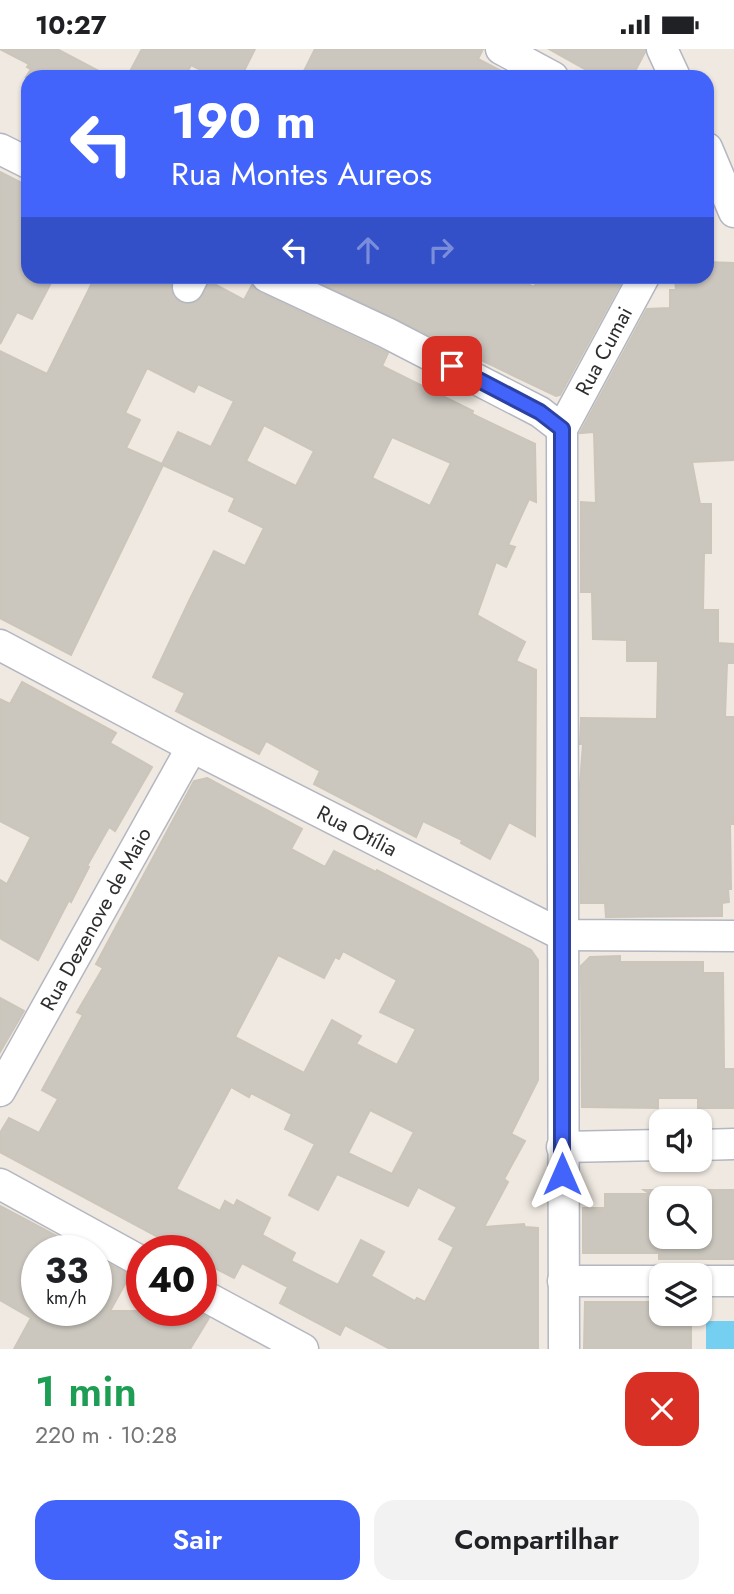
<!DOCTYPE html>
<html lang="pt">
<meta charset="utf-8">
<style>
:root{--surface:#fff;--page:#f2f2f2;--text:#202124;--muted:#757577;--accent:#4264fb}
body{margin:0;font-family:Jost,sans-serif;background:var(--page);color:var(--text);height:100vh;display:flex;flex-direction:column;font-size:26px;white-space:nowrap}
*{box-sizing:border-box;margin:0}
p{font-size:23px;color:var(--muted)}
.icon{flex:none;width:38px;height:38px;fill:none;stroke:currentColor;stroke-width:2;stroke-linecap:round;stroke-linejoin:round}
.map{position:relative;height:1300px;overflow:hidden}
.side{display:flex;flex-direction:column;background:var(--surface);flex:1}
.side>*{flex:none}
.guide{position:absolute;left:21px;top:21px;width:693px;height:214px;border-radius:21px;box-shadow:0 2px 5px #0004;background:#4264fb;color:#fff;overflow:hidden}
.buttons{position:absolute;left:649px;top:1060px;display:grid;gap:14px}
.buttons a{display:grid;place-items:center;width:63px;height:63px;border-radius:14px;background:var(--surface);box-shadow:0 2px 5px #0004;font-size:35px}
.speed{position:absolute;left:21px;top:1186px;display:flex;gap:14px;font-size:35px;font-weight:700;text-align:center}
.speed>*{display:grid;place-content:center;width:91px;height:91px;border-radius:50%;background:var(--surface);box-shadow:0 2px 5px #0004;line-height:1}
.speed small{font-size:18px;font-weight:400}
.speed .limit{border:10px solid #d22;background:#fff;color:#111}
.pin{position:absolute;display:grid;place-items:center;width:60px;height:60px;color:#fff;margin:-30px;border-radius:14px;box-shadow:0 4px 10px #0006}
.me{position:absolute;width:77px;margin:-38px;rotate:0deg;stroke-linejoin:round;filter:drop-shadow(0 0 5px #0008)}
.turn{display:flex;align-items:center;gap:24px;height:147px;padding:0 35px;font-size:32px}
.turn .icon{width:91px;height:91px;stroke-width:2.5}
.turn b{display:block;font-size:49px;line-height:60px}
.lanes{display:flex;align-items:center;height:66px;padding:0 35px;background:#0003;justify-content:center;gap:35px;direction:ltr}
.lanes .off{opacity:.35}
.round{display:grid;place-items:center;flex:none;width:74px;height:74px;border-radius:21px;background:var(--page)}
.headline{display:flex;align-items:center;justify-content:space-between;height:119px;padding:0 35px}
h1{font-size:42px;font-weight:600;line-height:52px;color:#1e9e55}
.primary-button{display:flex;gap:14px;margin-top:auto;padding:14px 35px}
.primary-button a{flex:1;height:80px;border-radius:21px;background:var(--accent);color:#fff;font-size:28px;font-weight:600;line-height:80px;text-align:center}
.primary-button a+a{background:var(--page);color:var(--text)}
.status{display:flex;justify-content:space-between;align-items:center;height:49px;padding:0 35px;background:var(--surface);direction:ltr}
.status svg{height:19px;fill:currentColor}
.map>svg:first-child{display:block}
.water{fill:#75cff0}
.building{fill:#cbc7bf;stroke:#cbc5ba;stroke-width:2;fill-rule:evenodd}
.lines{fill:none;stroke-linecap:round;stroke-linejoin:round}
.minor-casing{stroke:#b4b7c1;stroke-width:33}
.minor{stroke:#fff;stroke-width:30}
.route-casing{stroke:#2b41a3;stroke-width:18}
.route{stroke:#4264fb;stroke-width:12}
.labels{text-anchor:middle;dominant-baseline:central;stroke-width:5;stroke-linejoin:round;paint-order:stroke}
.street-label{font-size:21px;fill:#2e2e2e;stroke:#fff}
</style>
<div class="status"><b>10:27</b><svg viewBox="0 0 49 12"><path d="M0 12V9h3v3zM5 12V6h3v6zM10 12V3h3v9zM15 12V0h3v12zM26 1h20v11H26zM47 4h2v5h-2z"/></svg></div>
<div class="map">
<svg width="734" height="1300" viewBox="0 0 734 1300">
<rect width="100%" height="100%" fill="#efe9e1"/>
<!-- water -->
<rect class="water" x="706" y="1272" width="28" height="28"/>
<!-- building -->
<g class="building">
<path d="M0 0H57L110 28H26L31 20 27 18 29 15Z"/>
<path d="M142 0H255L241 28H215L191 16 185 28H127Z"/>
<path d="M315 0H483L478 10 513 28H301Z"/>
<path d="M549 0H645V3L632 28H599Z"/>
<path d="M0 123 28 137V228H54L32 270 17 263 0 295Z"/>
<path d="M707 213 734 214V411L692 413 700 455H711V504H704L703 561H718V594L734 595V614H727L725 668H734V775H730L731 840H728L729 853 722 854V867L606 868 605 854H581L580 735 583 695H580L581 669 657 670 658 612H627V591L593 590 592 543H581V453L596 454 594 383 580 384 647 260 670 259V241H676L675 228H707Z"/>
<path d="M95 228H174L171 238 173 247 180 253 188 255 198 252 209 232 244 251 252 236 260 244 388 304 382 317 473 362 472 365 535 395 536 453 529 450 508 496 515 498 506 518 496 513 477 566 525 593 516 612 536 621 535 787 509 773 490 810 461 794 462 791 423 772 416 788 314 735 320 722 266 692 259 705 176 662 185 644 153 628 190 550 214 502 245 517 264 479 229 462 235 449 163 416 71 606 0 569V302L47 325ZM147 319 194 343 198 335 234 352 211 398 178 383 162 415 126 399 140 371 125 364ZM264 376 314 402 296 437 246 412ZM392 388 451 414 430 457 372 429Z"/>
<path d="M307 228H511L534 238 540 228H624L560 346 556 347Z"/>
<path d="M22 633 116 684 110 694 152 718 115 782 109 778 87 817 89 818 71 853 69 851 38 911 0 889V831L7 835 31 788 0 772V650L10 655Z"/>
<path d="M207 729 302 780 291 800 325 818 334 802 376 823 377 821 531 901 538 911V1031L511 1085 525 1092 504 1130 508 1133 484 1178 524 1175 525 1178 538 1179V1300H390L345 1276 340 1286 280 1254 288 1238 242 1214 234 1229 201 1212V1202H184L0 1103V1084L9 1069 39 1084 58 1050 42 1041 83 966 77 963 103 919 96 915 194 732ZM343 902 397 931 380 963 416 980 397 1016 356 995 361 987 332 971 304 1024 235 988 278 906 324 929 335 908 339 910ZM231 1038 249 1048 251 1044 292 1065 285 1080 315 1095 289 1146 318 1161 337 1125 408 1157 418 1138 457 1158 439 1190 454 1198 425 1253 417 1249 415 1252 371 1227 384 1203 361 1191 338 1236 291 1212 295 1204 262 1186 270 1169 237 1151 234 1157 225 1152 220 1162 176 1140ZM370 1061 414 1083 392 1125 348 1104Z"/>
<path d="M620 907V913H703V924H723L724 1020H734V1059H698V1049H658V1059L582 1058 581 917 590 908Z"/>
<path d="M0 949 24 962 0 1003Z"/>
<path d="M644 1141H734V1210H659V1204H583V1159H605V1145H650ZM662 1150H700V1188H662Z"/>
<path d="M0 1157 85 1202H37V1262H96V1208L130 1226 110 1262H195L209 1269 190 1300H14L31 1269 0 1251Z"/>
<path d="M585 1253H662V1265H691V1299H584Z"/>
</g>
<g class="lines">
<defs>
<g id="minor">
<path d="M501 0 553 28"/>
<path d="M662 0 675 28"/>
<path d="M707 99 734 163"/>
<path d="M0 100 28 114"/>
<path d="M267 228 387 284 540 363 562 380"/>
<path d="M188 238 193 228"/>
<path d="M0 596 192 698 562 886 734 887"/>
<path d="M0 1042 192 698"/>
<path d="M700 1096 734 1095"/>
<path d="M562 1098 662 1096"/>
<path d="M0 1135 142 1213"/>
<path d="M563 1232H662"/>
<path d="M700 1232H734"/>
<path d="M201 1245 303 1300"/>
<path d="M564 1300 562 380 644 228"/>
</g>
</defs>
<!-- minor casing -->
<use href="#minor" class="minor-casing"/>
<!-- minor -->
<use href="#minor" class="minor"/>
</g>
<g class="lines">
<defs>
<path id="route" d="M452 317 540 363 562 380V1125"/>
</defs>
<!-- route casing -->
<use href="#route" class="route-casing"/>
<!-- route -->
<use href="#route" class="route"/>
</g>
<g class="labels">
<!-- street labels -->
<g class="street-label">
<text transform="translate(604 302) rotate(-62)">Rua Cumai</text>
<text transform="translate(357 782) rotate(27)">Rua Otília</text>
<text transform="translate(96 870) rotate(-61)">Rua Dezenove de Maio</text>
</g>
</g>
</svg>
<div class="buttons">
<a><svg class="icon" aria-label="sound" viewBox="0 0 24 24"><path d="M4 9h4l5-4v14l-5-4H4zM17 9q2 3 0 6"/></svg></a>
<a><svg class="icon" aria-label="search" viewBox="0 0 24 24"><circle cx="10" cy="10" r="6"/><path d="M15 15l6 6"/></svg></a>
<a><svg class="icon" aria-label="layers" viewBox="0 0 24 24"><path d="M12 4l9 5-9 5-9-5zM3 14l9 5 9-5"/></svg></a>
</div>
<div class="speed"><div>33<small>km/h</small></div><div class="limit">40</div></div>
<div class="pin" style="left:452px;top:317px;background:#d93025"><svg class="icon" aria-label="arrive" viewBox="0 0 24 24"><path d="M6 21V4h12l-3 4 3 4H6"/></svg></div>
<svg class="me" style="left:562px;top:1125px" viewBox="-20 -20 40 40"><path d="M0-17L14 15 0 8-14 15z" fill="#4264fb" stroke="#fff" stroke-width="4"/></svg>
<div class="guide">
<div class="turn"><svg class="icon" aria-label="left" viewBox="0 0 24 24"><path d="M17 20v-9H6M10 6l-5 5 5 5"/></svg><div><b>190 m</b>Rua Montes Aureos</div></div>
<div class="lanes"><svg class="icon" aria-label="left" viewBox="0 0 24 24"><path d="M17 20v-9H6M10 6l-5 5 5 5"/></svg><svg class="icon off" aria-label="ahead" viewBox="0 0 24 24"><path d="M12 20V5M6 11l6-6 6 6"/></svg><svg class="icon off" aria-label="right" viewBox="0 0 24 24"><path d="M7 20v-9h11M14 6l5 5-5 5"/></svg></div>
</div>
</div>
<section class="side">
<div class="headline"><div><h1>1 min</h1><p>220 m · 10:28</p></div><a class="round" style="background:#d93025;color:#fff"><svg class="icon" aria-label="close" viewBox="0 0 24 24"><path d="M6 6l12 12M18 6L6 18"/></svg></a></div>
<div class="primary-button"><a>Sair</a><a>Compartilhar</a></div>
</section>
